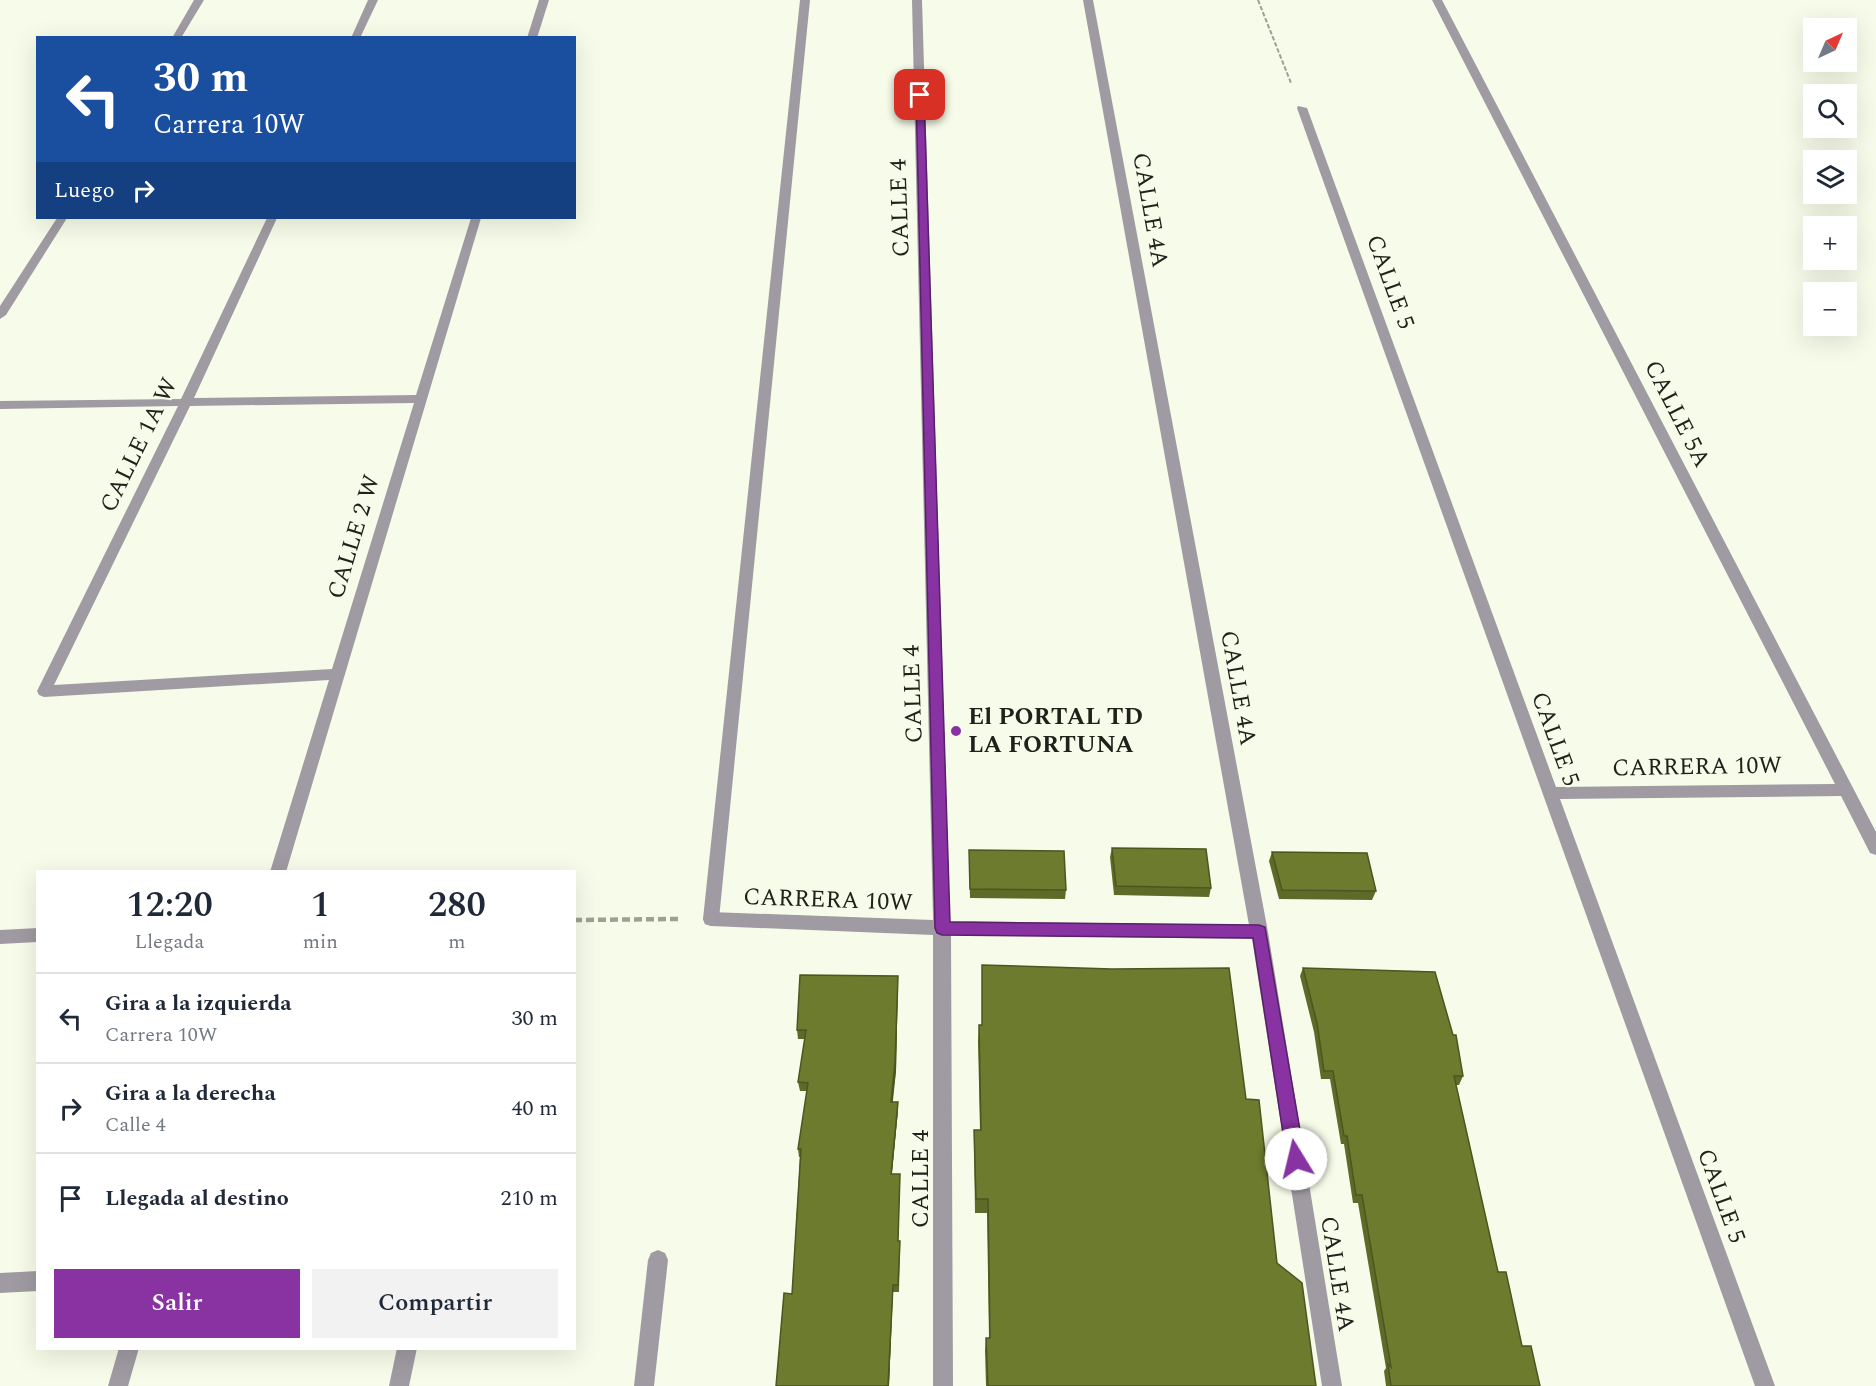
<!DOCTYPE html>
<html lang="es">
<meta charset="utf-8">
<style>
:root{--surface:#fff;--page:#f2f2f3;--text:#1f2937;--muted:#747a83;--line:#e0e1e3;--accent:#8833a1}
body{margin:0;font-family:Spectral,serif;background:var(--page);color:var(--text);height:100vh;display:flex;flex-direction:column;font-size:22px;white-space:nowrap}
*{box-sizing:border-box;margin:0}
p{font-size:20px;color:var(--muted)}
.icon{flex:none;width:33px;height:33px;fill:none;stroke:currentColor;stroke-width:2;stroke-linecap:round;stroke-linejoin:round}
.map{position:relative;flex:1;overflow:hidden}
.panel{position:absolute;left:36px;top:870px;width:540px;height:480px;display:flex;flex-direction:column;background:var(--surface);border-radius:0px;box-shadow:0 6px 24px #0002}
.panel>*{flex:none}
.hud{position:absolute;left:36px;top:36px;width:540px;height:183px;border-radius:0px;box-shadow:0 6px 24px #0002;background:#1a4fa0;color:#fff;overflow:hidden}
.needle{width:39px;rotate:44deg}
.controls{position:absolute;left:1803px;top:18px;display:grid;gap:12px}
.controls a{display:grid;place-items:center;width:54px;height:54px;border-radius:0px;background:var(--surface);box-shadow:0 6px 24px #0002;font-size:30px}
.pin{position:absolute;display:grid;place-items:center;width:51px;height:51px;color:#fff;margin:-26px;border-radius:12px;box-shadow:0 3px 9px #0006}
.me{position:absolute;width:66px;margin:-33px;rotate:351deg;stroke-linejoin:round;filter:drop-shadow(0 0 4px #0008)}
.turn{display:flex;align-items:center;gap:21px;height:126px;padding:0 18px;font-size:27px}
.turn .icon{width:78px;height:78px;stroke-width:2.5}
.turn b{display:block;font-size:42px;line-height:51px}
.then{display:flex;align-items:center;height:57px;padding:0 18px;background:#0003;gap:12px;font-size:22px}
.eta{display:flex;justify-content:space-evenly;align-items:center;height:102px;text-align:center}
.eta b{font-size:36px;font-weight:600;line-height:42px}
.cta{display:flex;gap:12px;margin-top:auto;padding:12px 18px}
.cta a{flex:1;height:69px;border-radius:0px;background:var(--accent);color:#fff;font-size:24px;font-weight:600;line-height:69px;text-align:center}
.cta a+a{background:var(--page);color:var(--text)}
ul{padding:0;list-style:none}
li{display:flex;align-items:center;gap:18px;height:90px;padding:0 18px;border-top:2px solid var(--line)}
li div{flex:1}
li b{display:block;font-size:22px}
li em{font-style:normal}
.map>svg:first-child{display:block}
.lines{fill:none;stroke-linecap:round;stroke-linejoin:round}
.path-far1{stroke:#9da093;stroke-width:2;stroke-dasharray:4.5 2;stroke-linecap:butt}
.path{stroke:#9da093;stroke-width:4.5;stroke-dasharray:8 4;stroke-linecap:butt}
.service{fill:#a09ba2;fill-rule:evenodd}
.pedestrian{fill:#a09ba2;fill-rule:evenodd}
.minor{fill:#a09ba2;fill-rule:evenodd}
.wall{fill:#5e6a28}
.shaded-wall{fill:#4c5620}
.building{fill:#6d7b2e;stroke:#4c5620;stroke-width:1.5}
.route{fill:#8833a1;stroke:#582169;stroke-width:1.5}
.poi-dot{fill:#8833a1;stroke:#f7fcea;stroke-width:2}
.labels{text-anchor:middle;dominant-baseline:central;stroke-width:4.5;stroke-linejoin:round;paint-order:stroke}
.street-label{font-size:24px;fill:#1f211a;stroke:#f7fcea}
.poi-label{font-size:24px;font-weight:bold;fill:#1f211a;stroke:#f7fcea;text-anchor:start}
</style>
<div class="map">
<svg width="1876" height="1386" viewBox="0 0 1876 1386">
<rect width="100%" height="100%" fill="#f7fcea"/>
<g class="lines">
<!-- path-far1 -->
<path class="path-far1" d="M1258 0 1291 83"/>
<!-- path -->
<path class="path" d="M574 920 678 919"/>
<!-- service -->
<g class="service">
<path d="M658 1250 665 1253 668 1260 654 1386H634L648 1260 651 1253Z"/>
<path d="M397 1348H417L409 1386H389Z"/>
</g>
<!-- pedestrian -->
<path class="pedestrian" d="M800 0H810L719 919 717 924 711 926 705 924 703 919Z"/>
<!-- minor -->
<g class="minor">
<path d="M194 0H204L181 38H172Z"/>
<path d="M368 0H378L360 38H351Z"/>
<path d="M539 0H549L537 38H527Z"/>
<path d="M912 0H922L950 921 1249 925 1083 0H1093L1268 932 1342 1386H1322L1252 939 951 935 953 1386H933V935L711 926 705 924 703 919 705 914 711 912 933 920Z"/>
<path d="M1432 0H1442L1876 832V855L1870 853 1841 796 1560 799 1775 1386H1755L1297 108 1298 106 1307 108 1556 787 1835 784Z"/>
<path d="M57 218H67L6 315 0 319V306Z"/>
<path d="M267 218H277L194 398 416 395 471 218H481L286 872H270L329 680 44 697 39 695 37 691 178 406 0 409V401L181 399ZM414 403 332 669 54 685 190 406Z"/>
<path d="M38 928V942L0 944V930Z"/>
<path d="M38 1271V1291L0 1293V1273Z"/>
<path d="M119 1348H139L128 1386H108Z"/>
</g>
</g>
<!-- wall -->
<g class="wall">
<path d="M1112 848 1211 888 1209 897 1114 895 1110 857Z"/>
<path d="M1272 852 1376 891 1372 900 1279 899 1269 861Z"/>
<path d="M969 859 1066 890 1065 899 970 898Z"/>
<path d="M982 965 1246 1099 1277 1263 1316 1386H986L985 1350 986 1338H989L987 1213H975L974 1145V1130H980L978 1041 979 1025H982Z"/>
<path d="M1303 968 1463 1076 1459 1085H1456L1498 1272 1522 1346 1540 1386H1386L1384 1371 1386 1368 1358 1203H1353L1344 1144H1341L1330 1079H1321L1314 1032 1300 976Z"/>
<path d="M898 984 896 1071 892 1102H898V1110L892 1174 900 1182 898 1241 900 1249 899 1292H893L889 1386H776L792 1294 800 1157H799L798 1149 807 1091H800L798 1082 805 1039H798L797 1030Z"/>
</g>
<!-- shaded-wall -->
<g class="shaded-wall">
<path d="M898 976 896 1071 892 1110 891 1102Z"/>
<path d="M898 1102V1110L891 1182V1174Z"/>
<path d="M893 1285 889 1386H888Z"/>
</g>
<!-- building -->
<g class="building">
<path d="M1112 848 1206 849 1211 888 1116 886Z"/>
<path d="M969 850 1064 851 1066 890 970 889Z"/>
<path d="M1272 852 1367 853 1376 891 1282 890Z"/>
<path d="M982 965 1112 969 1229 968 1246 1099 1259 1100 1277 1263 1302 1283 1316 1386H988L986 1338H990L988 1199H976L974 1130H981L979 1025H982Z"/>
<path d="M1303 968 1435 972 1453 1035H1456L1463 1076H1454L1498 1272H1506L1522 1346H1531L1540 1386H1391L1388 1364 1391 1367 1362 1195H1356L1347 1136H1344L1333 1071H1324L1317 1023Z"/>
<path d="M800 975 898 976 895 1062 891 1102H898L891 1174H900L898 1241H900L898 1285H893L888 1386H776L784 1293 792 1294 801 1149H798L808 1083 798 1082 806 1030H797Z"/>
</g>
<!-- route -->
<path class="route" d="M916 93 924 95 950 922 1259 925 1265 927 1305 1159 1302 1165 1296 1167 1290 1165 1287 1159 1253 938 942 935 937 933 935 928Z"/>
<!-- markers -->
<circle class="poi-dot" cx="956" cy="731" r="6"/>
<g class="labels">
<!-- street labels -->
<g class="street-label">
<text transform="translate(900 208) rotate(-92)">CALLE 4</text>
<text transform="translate(1150 210) rotate(80)">CALLE 4A</text>
<text transform="translate(1390 282) rotate(70)">CALLE 5</text>
<text transform="translate(1677 414) rotate(63)">CALLE 5A</text>
<text transform="translate(139 445) rotate(-64)">CALLE 1A W</text>
<text transform="translate(354 537) rotate(-73)">CALLE 2 W</text>
<text transform="translate(1238 688) rotate(80)">CALLE 4A</text>
<text transform="translate(913 694) rotate(-92)">CALLE 4</text>
<text transform="translate(1555 739) rotate(70)">CALLE 5</text>
<text transform="translate(1697 767) rotate(-1)">CARRERA 10W</text>
<text transform="translate(828 900) rotate(2)">CARRERA 10W</text>
<text transform="translate(921 1179) rotate(-90)">CALLE 4</text>
<text transform="translate(1721 1196) rotate(70)">CALLE 5</text>
<text transform="translate(1337 1274) rotate(81)">CALLE 4A</text>
</g>
<!-- poi labels -->
<g class="poi-label">
<text x="968" y="717">El PORTAL TD<tspan x="968" dy="28">LA FORTUNA</tspan></text>
</g>
</g>
</svg>
<div class="controls">
<a><svg class="needle" viewBox="-14 -14 28 28"><path d="M0-13l5 13h-10z" fill="#e53935"/><path d="M0 13l5-13h-10z" fill="#747a83"/></svg></a>
<a><svg class="icon" aria-label="search" viewBox="0 0 24 24"><circle cx="10" cy="10" r="6"/><path d="M15 15l6 6"/></svg></a>
<a><svg class="icon" aria-label="layers" viewBox="0 0 24 24"><path d="M12 4l9 5-9 5-9-5zM3 14l9 5 9-5"/></svg></a>
<a>+</a>
<a>−</a>
</div>
<div class="pin" style="left:920px;top:95px;background:#d93025"><svg class="icon" aria-label="arrive" viewBox="0 0 24 24"><path d="M6 21V4h12l-3 4 3 4H6"/></svg></div>
<svg class="me" style="left:1296px;top:1159px" viewBox="-20 -20 40 40"><circle r="19" fill="#fff"/><path d="M0-13L10 11 0 6-10 11z" fill="#8833a1"/></svg>
<div class="hud">
<div class="turn"><svg class="icon" aria-label="left" viewBox="0 0 24 24"><path d="M17 20v-9H6M10 6l-5 5 5 5"/></svg><div><b>30 m</b>Carrera 10W</div></div>
<div class="then">Luego<svg class="icon" aria-label="right" viewBox="0 0 24 24"><path d="M7 20v-9h11M14 6l5 5-5 5"/></svg></div>
</div>
<section class="panel">
<div class="eta">
<div><b>12:20</b><p>Llegada</p></div>
<div><b>1</b><p>min</p></div>
<div><b>280</b><p>m</p></div>
</div>
<ul>
<li><svg class="icon" aria-label="left" viewBox="0 0 24 24"><path d="M17 20v-9H6M10 6l-5 5 5 5"/></svg><div><b>Gira a la izquierda</b><p>Carrera 10W</p></div><em>30 m</em></li>
<li><svg class="icon" aria-label="right" viewBox="0 0 24 24"><path d="M7 20v-9h11M14 6l5 5-5 5"/></svg><div><b>Gira a la derecha</b><p>Calle 4</p></div><em>40 m</em></li>
<li><svg class="icon" aria-label="arrive" viewBox="0 0 24 24"><path d="M6 21V4h12l-3 4 3 4H6"/></svg><div><b>Llegada al destino</b></div><em>210 m</em></li>
</ul>
<div class="cta"><a>Salir</a><a>Compartir</a></div>
</section>
</div>
